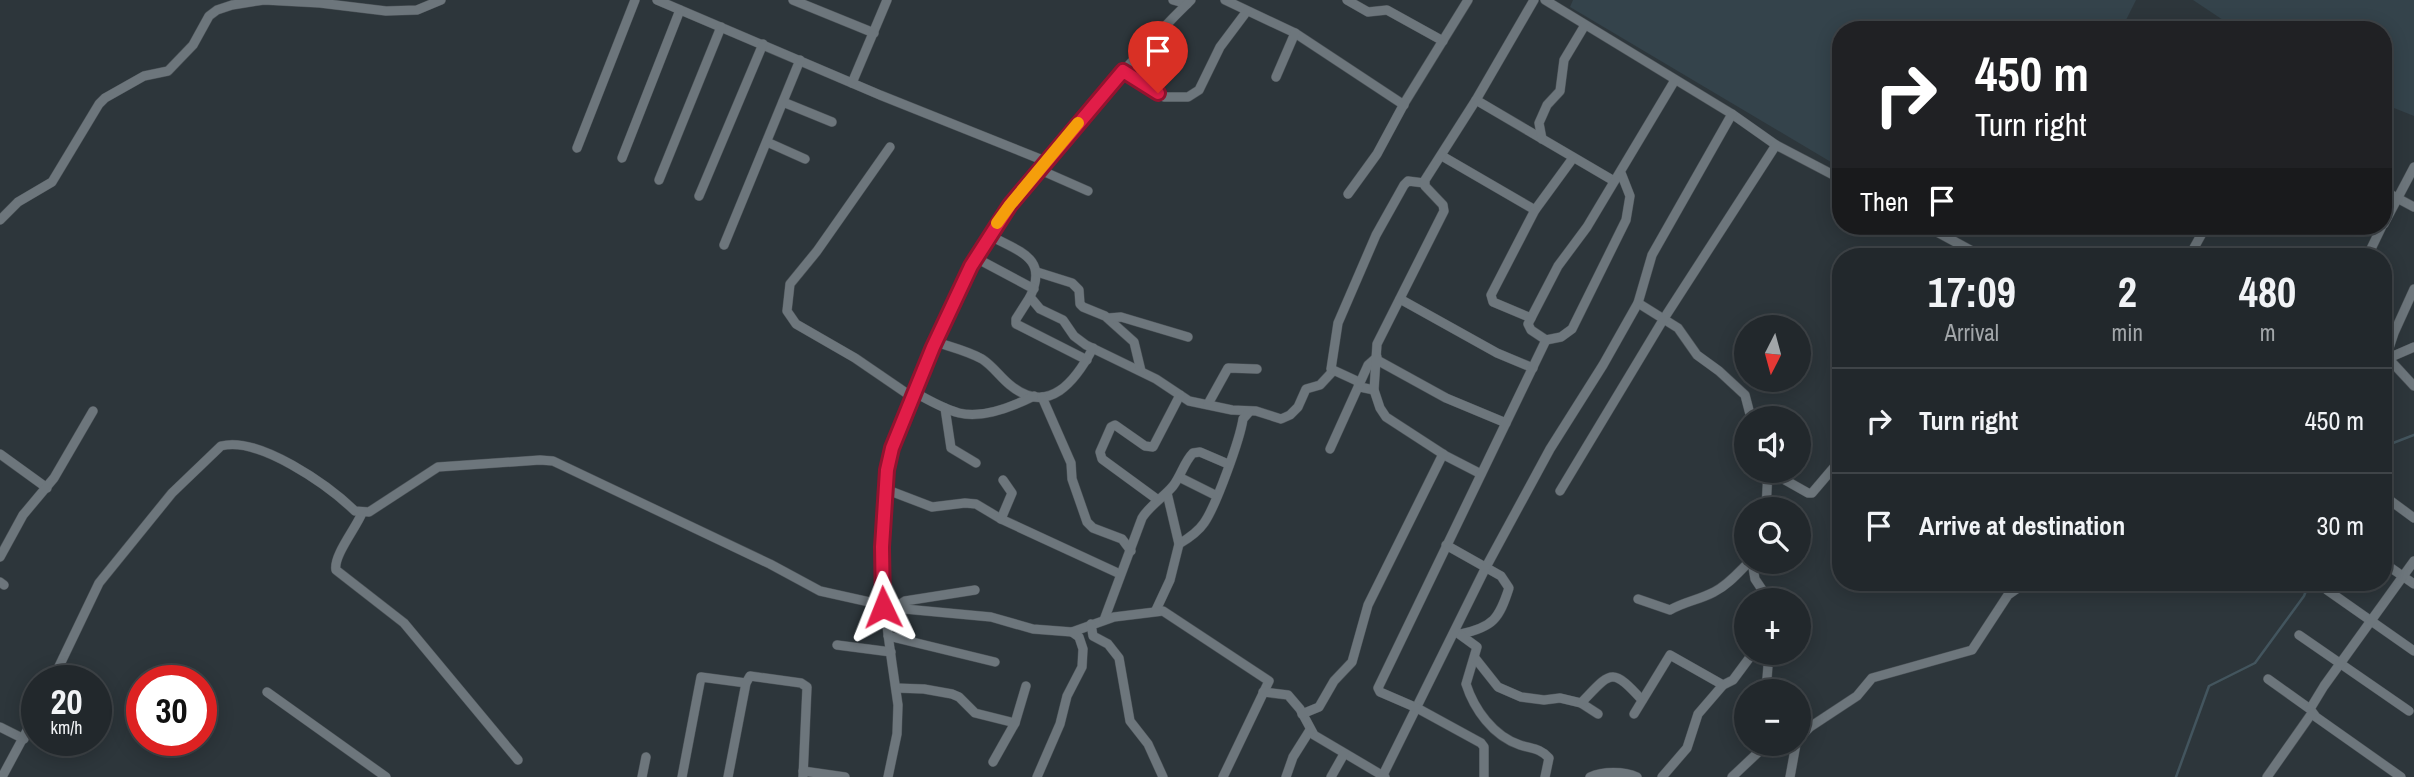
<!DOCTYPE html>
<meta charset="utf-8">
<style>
:root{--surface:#22282c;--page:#2a3034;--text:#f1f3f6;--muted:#a2a6a9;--line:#3f4448}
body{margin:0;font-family:"Archivo Narrow",sans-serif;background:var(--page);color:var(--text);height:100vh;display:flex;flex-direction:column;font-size:26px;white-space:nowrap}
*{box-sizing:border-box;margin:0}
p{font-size:23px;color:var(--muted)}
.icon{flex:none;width:38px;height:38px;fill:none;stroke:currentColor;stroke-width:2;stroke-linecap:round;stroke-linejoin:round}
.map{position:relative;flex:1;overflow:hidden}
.panel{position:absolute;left:1832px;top:248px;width:560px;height:343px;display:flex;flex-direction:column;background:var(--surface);border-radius:28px;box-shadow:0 4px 18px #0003,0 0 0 2px var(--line)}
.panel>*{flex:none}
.top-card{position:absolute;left:1832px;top:21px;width:560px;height:214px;border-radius:28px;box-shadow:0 4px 18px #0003,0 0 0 2px var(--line);background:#202124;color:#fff;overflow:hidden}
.needle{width:46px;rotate:186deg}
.tools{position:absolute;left:1734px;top:315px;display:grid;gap:14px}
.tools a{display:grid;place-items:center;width:77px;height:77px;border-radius:50%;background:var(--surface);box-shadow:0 4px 18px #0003,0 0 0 2px var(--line);font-size:35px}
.speed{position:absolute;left:21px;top:665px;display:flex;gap:14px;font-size:35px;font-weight:700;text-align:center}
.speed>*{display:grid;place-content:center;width:91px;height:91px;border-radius:50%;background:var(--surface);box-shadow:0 4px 18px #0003,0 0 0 2px var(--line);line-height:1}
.speed small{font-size:18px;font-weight:400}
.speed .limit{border:10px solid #d22;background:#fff;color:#111}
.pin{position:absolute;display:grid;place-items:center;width:60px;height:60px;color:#fff;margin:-72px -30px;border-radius:50% 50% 50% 0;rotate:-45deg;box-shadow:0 0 7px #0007}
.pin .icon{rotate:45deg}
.me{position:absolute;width:77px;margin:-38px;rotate:358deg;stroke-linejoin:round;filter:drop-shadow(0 0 5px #0008)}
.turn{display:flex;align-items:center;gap:24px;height:147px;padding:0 28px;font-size:32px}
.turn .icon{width:91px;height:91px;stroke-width:2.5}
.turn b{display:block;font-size:49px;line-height:60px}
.then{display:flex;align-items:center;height:66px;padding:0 28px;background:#0003;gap:14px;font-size:26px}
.eta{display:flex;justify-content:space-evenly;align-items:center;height:119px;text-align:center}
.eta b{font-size:42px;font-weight:700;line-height:49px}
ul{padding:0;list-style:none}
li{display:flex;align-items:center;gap:21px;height:105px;padding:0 28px;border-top:2px solid var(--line)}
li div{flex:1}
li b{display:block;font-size:26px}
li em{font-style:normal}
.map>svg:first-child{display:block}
.built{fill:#34434b}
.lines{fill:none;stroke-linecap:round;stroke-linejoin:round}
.stream{stroke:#43555e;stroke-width:2.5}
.street-casing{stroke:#4b5257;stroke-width:10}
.street{stroke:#6d767c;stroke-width:9}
.route-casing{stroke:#92132f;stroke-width:18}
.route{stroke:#e11d48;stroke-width:12}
.slow{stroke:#f59e0b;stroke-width:12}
</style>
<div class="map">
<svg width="2414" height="777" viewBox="0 0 2414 777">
<rect width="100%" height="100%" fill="#2d363b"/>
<!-- built -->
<g class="built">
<path d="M1573 0H2136L2121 30H1841V168L1570 7Z"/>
<path d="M2193 0H2414V116L2384 104V30H2238Z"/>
</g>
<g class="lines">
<!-- stream -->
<g class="stream">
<path d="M2384 451 2393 443 2414 435"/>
<path d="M2176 777 2209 686 2255 663 2304 596 2309 583"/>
</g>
<defs>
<g id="street">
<path d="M657 0 880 95 1045 161"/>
<path d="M793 0 874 33"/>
<path d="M1173 0 1187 4"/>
<path d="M1225 0 1295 33 1404 105"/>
<path d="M1347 0 1368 12 1387 10 1443 41"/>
<path d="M1545 0 1732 114 1776 145 1841 179"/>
<path d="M1123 71 1164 97H1188L1199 90 1220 47 1247 11"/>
<path d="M1276 77 1295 33"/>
<path d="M852 83 887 0"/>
<path d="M1476 100 1614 181"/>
<path d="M783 102 832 122"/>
<path d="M1542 139 1539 123 1547 105 1560 91 1564 60 1585 25"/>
<path d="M767 142 805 159"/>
<path d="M890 147 817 251 790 284 787 311 796 324 855 358 912 397"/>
<path d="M577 148 635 0"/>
<path d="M1442 156 1535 210"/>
<path d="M622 158 680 10"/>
<path d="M1038 169 1088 191"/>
<path d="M1621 173 1630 196 1626 220 1572 329 1561 337 1546 340 1531 330 1528 324 1531 318 1558 266 1587 227 1675 80"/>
<path d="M659 180 721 27"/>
<path d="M2384 191 2414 207"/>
<path d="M1348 194 1377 154 1405 102 1468 0"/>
<path d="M699 196 763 44"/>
<path d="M0 220 18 202 52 182 99 104 105 98 144 76 168 71 193 45 209 16 217 10 232 5 264 0 320 3 386 11 417 10 441 0"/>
<path d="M2384 224 2414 167"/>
<path d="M1926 226 1983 257"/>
<path d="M2321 229 2322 226"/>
<path d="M989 235C1019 252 1049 257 1030 297L1040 309 1063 320 1074 336 1086 345 1156 379 1189 401 1232 410 1256 411 1281 419 1290 415 1298 407 1306 389 1320 385 1333 371"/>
<path d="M724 245 800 60"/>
<path d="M2369 253 2382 226"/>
<path d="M2189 257 2206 226"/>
<path d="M976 258 1034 289"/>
<path d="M1037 272 1072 283 1079 290 1080 304 1083 307 1105 316 1134 342 1141 371"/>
<path d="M1030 297 1016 319V324L1087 360"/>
<path d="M1400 299 1497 353 1533 368"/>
<path d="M1638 303 1678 328 1697 355 1719 371 1745 395 1751 418"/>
<path d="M1108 318 1121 317 1188 337"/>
<path d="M1531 318 1493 302 1491 295 1535 210 1573 158"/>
<path d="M936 342C951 347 968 351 982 359 993 366 1000 377 1010 385 1049 417 1076 380 1093 348"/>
<path d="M2388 358 2414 386"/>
<path d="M1377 360 1446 398 1506 423"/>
<path d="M2384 360 2414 347"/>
<path d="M2385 360 2394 333 2414 289"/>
<path d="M1374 390 1360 387 1357 381 1331 369 1338 323 1376 235 1404 185 1408 181 1424 183"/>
<path d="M914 392C928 400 944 409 959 413 982 419 1014 406 1034 396"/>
<path d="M1042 397 1071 463 1072 479 1087 522 1093 528 1122 539 1131 551"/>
<path d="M1208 404 1228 368 1257 369"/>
<path d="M945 408 951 448 976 463"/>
<path d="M1330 449 1368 365 1377 357"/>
<path d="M0 454 47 488"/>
<path d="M1769 471 1808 493H1812L1841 459"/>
<path d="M1481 474 1446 456 1386 417 1380 408 1374 390 1377 344 1444 211 1443 205 1425 186V180L1476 100 1534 0"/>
<path d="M1179 477 1217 496"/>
<path d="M885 489 932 507 965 503 976 504 1001 519 1120 574"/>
<path d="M1560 491 1663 320 1776 145"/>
<path d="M2384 496 2414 518"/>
<path d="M1158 500 1102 459 1100 452 1111 427 1115 425 1145 446 1153 447 1180 395"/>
<path d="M1766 509 1768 471"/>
<path d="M362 513C356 528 333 556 336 570L404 623 518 760"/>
<path d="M1001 519 1012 493 1003 480"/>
<path d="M1179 544C1189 538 1198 532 1204 523 1216 506 1240 439 1243 419L1249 412"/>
<path d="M1446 545 1501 576 1509 588C1499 619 1493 627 1461 634"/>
<path d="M0 557 23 515 54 478 93 411"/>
<path d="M1752 562 1755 579 1769 600"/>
<path d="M2384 563 2414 584"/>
<path d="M0 582 4 585"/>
<path d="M2327 590 2414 651"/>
<path d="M1638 599 1670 610C1686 601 1699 600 1714 592 1728 585 1738 573 1749 562"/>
<path d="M883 607 991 617 1033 629 1072 632 1114 617 1163 611 1269 681 1223 777"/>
<path d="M894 608 905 601 975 590"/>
<path d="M1156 610 1170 580 1179 544 1167 493"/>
<path d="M1104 620 1142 518C1150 505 1163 498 1173 486 1181 476 1184 462 1193 453L1200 452 1228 464"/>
<path d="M1091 624 1093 636 1108 644 1119 658 1130 721 1148 744 1163 777"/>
<path d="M1455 631 1477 647 1466 684C1474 709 1493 736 1520 745 1532 749 1540 748 1549 758L1545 777"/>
<path d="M2299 635 2409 711"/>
<path d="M888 636 995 662"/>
<path d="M837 645 891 652"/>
<path d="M1475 658 1498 687 1521 697 1544 700 1560 698 1581 703 1598 714"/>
<path d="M2268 679 2310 709 2316 717 2401 777"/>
<path d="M52 681 99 583 172 493 221 446C259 436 328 485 355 511L369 512 438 467 540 460 553 461 770 564 820 591 883 605"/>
<path d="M896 688 924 689 952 694 959 697 975 713 1015 723"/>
<path d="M1766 691 1769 653"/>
<path d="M267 692 386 777"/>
<path d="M1263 692 1288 695 1300 709 1314 735 1385 777"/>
<path d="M1581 703C1611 672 1611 666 1642 700"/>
<path d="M2310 709 2324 686 2414 561"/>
<path d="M1302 714 1319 707 1334 681 1352 662 1368 605 1443 454"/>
<path d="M1634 714 1670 655 1723 685"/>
<path d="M0 727 24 739"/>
<path d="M1799 738 1810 727 1857 696 1872 678 1972 650 2008 595 2025 583"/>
<path d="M993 762 1015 723 1026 686"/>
<path d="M803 771 845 777"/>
<path d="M2 777 37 712"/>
<path d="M642 777 646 757"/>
<path d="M682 777 701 677 746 683"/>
<path d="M728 777 746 683 750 676 801 683 807 687 803 777"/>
<path d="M888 777 897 734 898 705C887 627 872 547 887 468 894 432 911 398 926 365 945 321 963 277 988 236 1011 199 1041 166 1070 132 1109 87 1148 42 1191 0"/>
<path d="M1037 777 1060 724 1067 696 1082 667 1083 649 1079 637 1072 632"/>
<path d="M1286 777 1293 757 1310 730"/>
<path d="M1331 777 1344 754"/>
<path d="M1382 777 1486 567 1550 449 1603 365 1638 303 1652 255 1732 114"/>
<path d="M1484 777V747L1481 743 1417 708 1380 692 1378 688 1546 340"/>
<path d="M1590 777C1603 771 1624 771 1637 777"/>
<path d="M1662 777 1687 748 1698 714 1723 685 1733 680 1753 653"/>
<path d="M1732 777 1767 744"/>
<path d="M1790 777 1796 744"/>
<path d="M2267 777 2312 713"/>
</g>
</defs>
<!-- street casing -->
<use href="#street" class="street-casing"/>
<!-- street -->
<use href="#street" class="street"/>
</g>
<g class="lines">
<defs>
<path id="route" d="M883 607 882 547 887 470 892 448 933 347 971 266 1010 205 1123 71 1158 93"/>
</defs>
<!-- route casing -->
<use href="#route" class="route-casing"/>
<!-- route -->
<use href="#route" class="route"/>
<!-- slow -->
<path class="slow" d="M997 223 1010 205 1078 123"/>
</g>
</svg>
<div class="tools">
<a><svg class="needle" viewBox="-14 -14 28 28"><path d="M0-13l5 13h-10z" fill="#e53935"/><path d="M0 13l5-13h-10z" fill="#a2a6a9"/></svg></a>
<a><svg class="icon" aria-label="sound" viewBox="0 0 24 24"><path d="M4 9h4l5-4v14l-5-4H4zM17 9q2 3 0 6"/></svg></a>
<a><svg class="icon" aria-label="search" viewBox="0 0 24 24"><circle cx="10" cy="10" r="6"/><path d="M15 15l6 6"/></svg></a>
<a>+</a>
<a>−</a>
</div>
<div class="speed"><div>20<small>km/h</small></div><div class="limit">30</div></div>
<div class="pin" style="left:1158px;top:93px;background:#d93025"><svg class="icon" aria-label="arrive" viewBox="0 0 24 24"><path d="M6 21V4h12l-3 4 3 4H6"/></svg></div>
<svg class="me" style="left:883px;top:607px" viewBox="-20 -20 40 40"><path d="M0-17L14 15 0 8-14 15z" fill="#e11d48" stroke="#fff" stroke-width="4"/></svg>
<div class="top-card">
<div class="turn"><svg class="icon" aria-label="right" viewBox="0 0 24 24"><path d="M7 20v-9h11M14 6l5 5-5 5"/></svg><div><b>450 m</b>Turn right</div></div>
<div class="then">Then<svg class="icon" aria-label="arrive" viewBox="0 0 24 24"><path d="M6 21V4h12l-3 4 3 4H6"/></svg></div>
</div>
<section class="panel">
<div class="eta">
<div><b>17:09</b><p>Arrival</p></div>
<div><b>2</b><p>min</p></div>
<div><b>480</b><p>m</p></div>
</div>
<ul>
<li><svg class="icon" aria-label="right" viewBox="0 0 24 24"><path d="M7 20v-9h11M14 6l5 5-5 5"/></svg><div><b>Turn right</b></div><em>450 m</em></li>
<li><svg class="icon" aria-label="arrive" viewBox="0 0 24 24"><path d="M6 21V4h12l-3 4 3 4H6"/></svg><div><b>Arrive at destination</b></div><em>30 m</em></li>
</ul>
</section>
</div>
